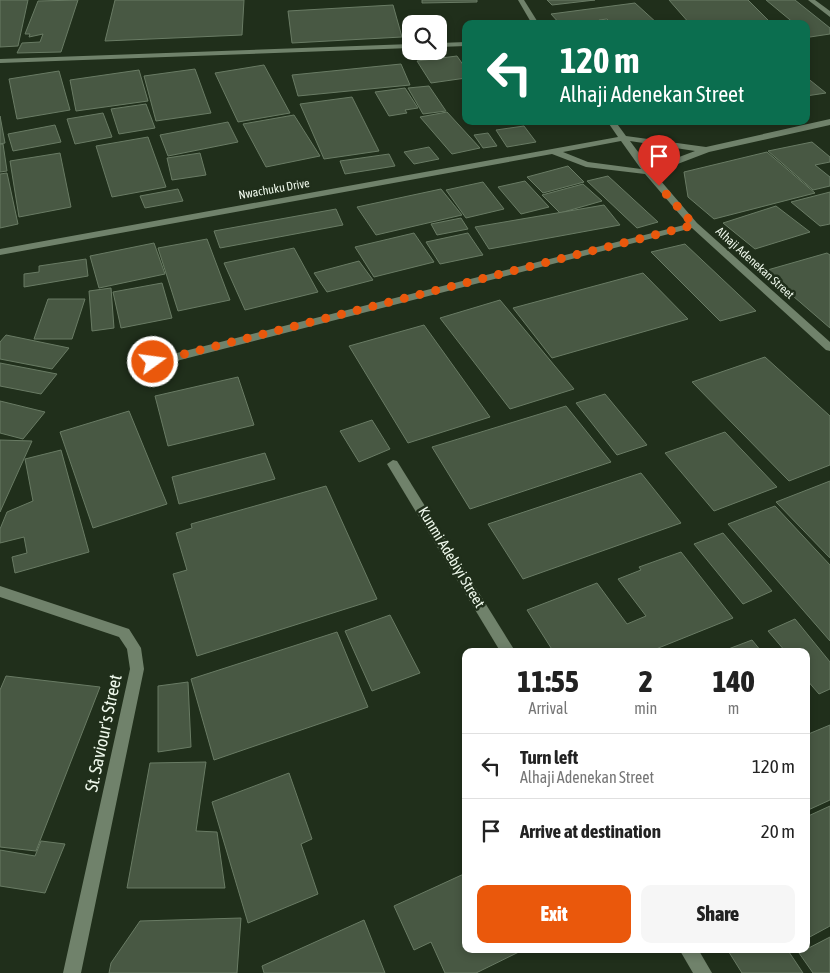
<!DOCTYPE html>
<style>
:root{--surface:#fff;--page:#f6f6f6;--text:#222;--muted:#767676;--line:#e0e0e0;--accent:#ea580c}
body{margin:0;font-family:"Asap Condensed",sans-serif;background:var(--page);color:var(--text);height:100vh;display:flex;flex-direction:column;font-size:19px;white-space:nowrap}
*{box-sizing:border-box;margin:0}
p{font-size:16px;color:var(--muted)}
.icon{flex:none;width:28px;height:28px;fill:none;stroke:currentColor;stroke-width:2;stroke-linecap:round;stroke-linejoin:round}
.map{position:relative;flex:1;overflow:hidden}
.sheet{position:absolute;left:462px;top:648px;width:348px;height:305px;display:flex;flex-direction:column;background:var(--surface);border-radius:10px;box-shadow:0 2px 8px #0003}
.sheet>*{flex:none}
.top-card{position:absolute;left:462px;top:20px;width:348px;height:105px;border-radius:10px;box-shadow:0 2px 8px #0003;background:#0b6e4f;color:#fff;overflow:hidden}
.tools{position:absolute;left:402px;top:15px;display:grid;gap:10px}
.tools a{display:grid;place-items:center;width:45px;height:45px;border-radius:10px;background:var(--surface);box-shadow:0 2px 8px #0003;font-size:25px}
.pin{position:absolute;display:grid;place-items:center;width:42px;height:42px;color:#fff;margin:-51px -21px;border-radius:50% 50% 50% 0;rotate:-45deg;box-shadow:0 0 5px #0007}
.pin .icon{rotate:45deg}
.me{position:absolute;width:55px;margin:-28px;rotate:76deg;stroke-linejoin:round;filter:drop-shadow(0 0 4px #0008)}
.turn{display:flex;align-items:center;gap:18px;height:105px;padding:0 15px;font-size:22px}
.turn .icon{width:65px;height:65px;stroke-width:2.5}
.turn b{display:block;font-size:35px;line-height:42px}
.eta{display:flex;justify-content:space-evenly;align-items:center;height:85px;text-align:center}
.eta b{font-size:30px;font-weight:800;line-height:35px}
.primary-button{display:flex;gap:10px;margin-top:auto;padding:10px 15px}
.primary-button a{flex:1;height:58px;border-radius:10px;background:var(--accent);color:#fff;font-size:20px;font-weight:800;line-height:58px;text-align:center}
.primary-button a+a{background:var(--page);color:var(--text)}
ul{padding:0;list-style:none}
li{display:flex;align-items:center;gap:15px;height:65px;padding:0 15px;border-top:1px solid var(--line)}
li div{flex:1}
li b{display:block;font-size:19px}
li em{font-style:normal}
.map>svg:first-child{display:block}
.building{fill:#485843;stroke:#697b64}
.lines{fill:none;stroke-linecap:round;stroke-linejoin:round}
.street{fill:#70826b;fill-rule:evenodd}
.route{stroke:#ea580c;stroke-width:9;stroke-dasharray:0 16.2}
.labels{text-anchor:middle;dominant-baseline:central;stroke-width:5;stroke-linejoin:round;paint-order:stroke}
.far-street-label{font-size:12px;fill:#eef8eb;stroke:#202f1b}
.street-label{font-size:15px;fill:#eef8eb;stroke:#202f1b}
.near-street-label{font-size:18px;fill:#eef8eb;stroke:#202f1b}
</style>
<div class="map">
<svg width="830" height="973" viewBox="0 0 830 973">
<rect width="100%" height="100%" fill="#202f1b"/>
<!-- building -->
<g class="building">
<path d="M0 0H28L18 46 0 47Z"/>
<path d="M78 0 61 52 17 53 22 43 40 42 43 34 29 37 30 34H25L38 1Z"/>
<path d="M115 0H244L242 35 105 41Z"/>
<path d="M422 0H477V2L422 3Z"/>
<path d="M547 0H595L552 5Z"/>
<path d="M669 0H748L772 24H690Z"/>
<path d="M766 0H795L830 28V34L810 37 806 33V24H795Z"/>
<path d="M635 3 658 24H612L607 19 599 20 603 24H560L551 14Z"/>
<path d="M393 5 402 37 292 43 288 11Z"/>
<path d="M457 56 466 69V78L431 83 417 61Z"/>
<path d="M401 64 410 85 298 96 292 75Z"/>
<path d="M264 65 290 113 238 122 215 73Z"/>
<path d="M195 69 211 113 156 121 144 76Z"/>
<path d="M139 70 148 101 76 111 70 80Z"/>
<path d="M59 71 70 110 17 119 9 79Z"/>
<path d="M806 77 826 93 806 96Z"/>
<path d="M429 86 446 111 423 114 408 88Z"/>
<path d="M405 88 418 108 405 110 407 113 389 116 375 92Z"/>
<path d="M352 97 379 151 324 159 300 104Z"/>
<path d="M146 104 155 128 119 134 111 109Z"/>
<path d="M447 112 480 148 452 154 420 117Z"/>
<path d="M103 113 112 137 75 144 67 119Z"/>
<path d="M294 115 320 156 266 167 243 124Z"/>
<path d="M0 116 5 143 0 144Z"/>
<path d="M228 122 238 142 168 156 160 135Z"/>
<path d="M55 125 61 142 13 151 8 134Z"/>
<path d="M524 126 536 142 507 147 496 130Z"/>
<path d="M488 133 497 146 483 148 474 135Z"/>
<path d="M148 137 166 187 112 197 96 146Z"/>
<path d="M812 142 830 157V162L815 165 830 177V186L813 190 768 151Z"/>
<path d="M0 144H3L7 171 0 172Z"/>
<path d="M429 147 439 159 414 164 404 152Z"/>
<path d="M767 152 815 193 714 219 688 197 684 172Z"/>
<path d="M60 153 71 207 19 217 10 161Z"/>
<path d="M200 153 206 175 172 180 167 158Z"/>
<path d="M389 154 395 166 345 174 340 161Z"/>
<path d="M568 166 584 182 543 193 527 177Z"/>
<path d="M7 173 18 224 0 228V174Z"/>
<path d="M608 176 658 222 637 228 587 181Z"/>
<path d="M525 181 549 207 521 214 498 187Z"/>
<path d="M483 182 504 209 466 218 446 190Z"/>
<path d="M583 184 602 201 560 213 542 195Z"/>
<path d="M178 189 183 201 145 208 140 196Z"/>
<path d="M441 189 462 215 376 235 357 207Z"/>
<path d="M830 192V224L820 226 791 202Z"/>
<path d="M604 205 620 225 489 249 475 227Z"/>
<path d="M776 206 810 232 755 249 723 223Z"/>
<path d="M336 209 343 225 220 248 214 231Z"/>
<path d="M461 218 468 229 437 235 431 224Z"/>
<path d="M414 233 434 262 374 277 355 247Z"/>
<path d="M468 233 483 255 440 264 426 242Z"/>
<path d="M207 239 230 300 178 311 158 248Z"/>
<path d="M154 243 165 274 99 288 90 256Z"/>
<path d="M685 244 756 311 720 321 651 252Z"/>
<path d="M294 248 318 292 245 310 224 263Z"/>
<path d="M827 253 830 255V328L764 271Z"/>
<path d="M86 259 88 276 24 287V274L39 272V266Z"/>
<path d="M359 261 373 280 327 292 314 273Z"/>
<path d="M643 273 688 319 552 358 513 308Z"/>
<path d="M162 283 172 318 121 328 113 292Z"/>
<path d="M111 288 114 328 92 331 89 291Z"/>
<path d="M48 299H85L72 339H34Z"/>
<path d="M500 300 574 389 510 409 440 318Z"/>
<path d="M424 325 490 417 408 443 349 346Z"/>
<path d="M6 335 69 348 52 369 0 359V342Z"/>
<path d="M765 357 830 416V465L789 481 692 382Z"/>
<path d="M0 363 57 374 41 394 0 386Z"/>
<path d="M238 377 254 425 168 446 155 396Z"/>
<path d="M605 394 647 445 617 455 576 403Z"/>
<path d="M0 401 45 412 23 439 0 433Z"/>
<path d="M566 406 611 462 470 509 432 447Z"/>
<path d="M129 411 167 504 93 528 60 432Z"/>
<path d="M372 420 390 449 359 462 340 431Z"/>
<path d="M725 432 777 487 714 511 665 453Z"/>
<path d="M0 440 32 441 0 512Z"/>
<path d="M61 450 89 552 15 573 12 557 27 553 24 537 0 543V529L7 512 33 501 25 459Z"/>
<path d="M265 453 275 479 179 504 172 477Z"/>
<path d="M641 473 681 523 523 579 488 524Z"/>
<path d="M830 481V558L776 502Z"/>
<path d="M326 486 377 599 197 656 173 574 187 570 176 533 192 528 191 524Z"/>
<path d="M775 506 830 565V641L728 524Z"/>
<path d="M723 533 772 591 743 604 694 544Z"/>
<path d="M681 552 733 618 651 651H553L527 610 597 583 627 624 646 616 618 579 641 570 639 567Z"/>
<path d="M390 615 420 673 372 691 345 631Z"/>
<path d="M795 619 830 662V689L819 694 806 679V651H785L768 631Z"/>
<path d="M337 632 368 707 214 760 191 679Z"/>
<path d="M752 640 761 651H723Z"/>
<path d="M6 676 100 687 36 851 0 847V690Z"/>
<path d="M188 682 191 747 158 752V686Z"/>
<path d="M830 725V800L806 811V735Z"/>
<path d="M206 762 196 831 217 832 225 888H127L150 763Z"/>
<path d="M289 773 312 839 301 844 318 894 248 923 212 802Z"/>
<path d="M830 806V926L806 939V817Z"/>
<path d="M41 841 65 844 45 893 0 886V850L35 856Z"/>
<path d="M466 873V949H525L476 973H445L431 942 414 950 394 906Z"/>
<path d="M241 918 237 973H109L111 963 140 921Z"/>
<path d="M364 920 385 973H264L262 966Z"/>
<path d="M830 937V973H813L799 953Z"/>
<path d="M727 949H787L803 973H742Z"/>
</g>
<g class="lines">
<!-- street -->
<g class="street">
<path d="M518 0H524L539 24H532Z"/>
<path d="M808 0H815L830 11V17Z"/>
<path d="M466 42V46L439 47V43Z"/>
<path d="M411 44V48L0 63V59Z"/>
<path d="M830 119V125L709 152 654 173 697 223 830 342V351L826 350 692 228 153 367 147 363 153 359 688 224 645 174 586 167 552 154 0 255V249L618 137 607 121H615L626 136 706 147ZM621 141 641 169 588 162 563 152ZM630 141 695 151 650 168Z"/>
<path d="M393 460 397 461 515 651H500L387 464Z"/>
<path d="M0 586 129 629 141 648 144 669 81 973H63L130 669 127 649 119 637 0 597Z"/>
<path d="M679 949H698L712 973H693Z"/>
</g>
</g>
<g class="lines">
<!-- route -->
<path class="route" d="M153 362 694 225 659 186"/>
</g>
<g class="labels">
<!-- far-street labels -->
<g class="far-street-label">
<text transform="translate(274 189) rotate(-10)">Nwachuku Drive</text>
<text transform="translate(755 263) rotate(42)">Alhaji Adenekan Street</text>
</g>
<!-- street labels -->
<g class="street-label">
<text transform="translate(452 557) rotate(59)">Kunmi Adebiyi Street</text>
</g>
<!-- near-street labels -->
<g class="near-street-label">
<text transform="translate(103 733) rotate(-78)">St. Saviour's Street</text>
</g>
</g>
</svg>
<div class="tools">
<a><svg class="icon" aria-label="search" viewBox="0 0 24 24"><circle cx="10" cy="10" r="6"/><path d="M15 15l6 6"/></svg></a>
</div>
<div class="pin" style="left:659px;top:186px;background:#d93025"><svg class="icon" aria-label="arrive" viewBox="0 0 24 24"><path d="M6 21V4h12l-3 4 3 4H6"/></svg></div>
<svg class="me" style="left:153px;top:362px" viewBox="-20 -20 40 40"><circle r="17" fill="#ea580c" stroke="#fff" stroke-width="3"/><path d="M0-11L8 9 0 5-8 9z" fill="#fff"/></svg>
<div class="top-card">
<div class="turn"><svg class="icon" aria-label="left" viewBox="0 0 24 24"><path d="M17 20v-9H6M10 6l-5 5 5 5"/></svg><div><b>120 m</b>Alhaji Adenekan Street</div></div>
</div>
<section class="sheet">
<div class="eta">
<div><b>11:55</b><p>Arrival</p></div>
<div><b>2</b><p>min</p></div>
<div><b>140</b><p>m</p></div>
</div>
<ul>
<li><svg class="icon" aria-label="left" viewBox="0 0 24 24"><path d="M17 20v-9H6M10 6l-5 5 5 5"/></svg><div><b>Turn left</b><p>Alhaji Adenekan Street</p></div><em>120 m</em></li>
<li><svg class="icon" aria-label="arrive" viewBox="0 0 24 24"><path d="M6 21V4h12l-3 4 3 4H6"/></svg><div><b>Arrive at destination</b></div><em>20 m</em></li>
</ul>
<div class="primary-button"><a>Exit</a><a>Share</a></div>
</section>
</div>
